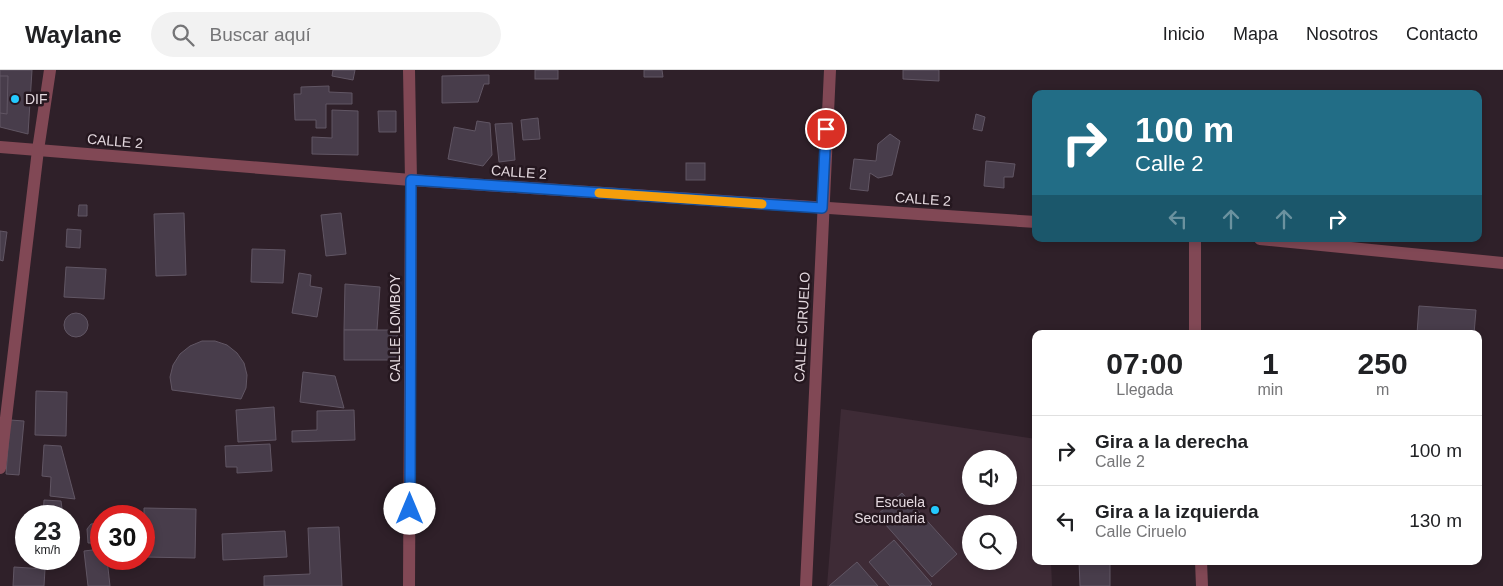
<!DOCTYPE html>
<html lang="es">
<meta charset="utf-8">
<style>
:root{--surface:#fff;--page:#f2f2f2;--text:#202124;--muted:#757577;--line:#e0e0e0}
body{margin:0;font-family:Helvetica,sans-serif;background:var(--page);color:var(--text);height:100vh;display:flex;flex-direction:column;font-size:19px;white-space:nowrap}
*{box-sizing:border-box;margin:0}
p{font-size:16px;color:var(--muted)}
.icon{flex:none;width:28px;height:28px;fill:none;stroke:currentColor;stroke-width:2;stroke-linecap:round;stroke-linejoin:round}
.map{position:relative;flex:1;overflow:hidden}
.sheet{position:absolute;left:1032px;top:260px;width:450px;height:235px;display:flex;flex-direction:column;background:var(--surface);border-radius:10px;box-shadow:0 2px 8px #0003}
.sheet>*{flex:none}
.top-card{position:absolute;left:1032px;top:20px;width:450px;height:152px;border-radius:10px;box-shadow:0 2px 8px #0003;background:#226d86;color:#fff;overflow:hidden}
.buttons{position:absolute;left:962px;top:380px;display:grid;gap:10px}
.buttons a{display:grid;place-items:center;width:55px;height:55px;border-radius:50%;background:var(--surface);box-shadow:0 2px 8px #0003;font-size:25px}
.speed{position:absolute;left:15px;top:435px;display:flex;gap:10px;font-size:25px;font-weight:700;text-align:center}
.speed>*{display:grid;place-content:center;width:65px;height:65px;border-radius:50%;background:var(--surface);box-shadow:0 2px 8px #0003;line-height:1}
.speed small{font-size:12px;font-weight:400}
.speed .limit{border:8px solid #d22;background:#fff;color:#111}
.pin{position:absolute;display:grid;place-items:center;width:42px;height:42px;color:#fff;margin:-21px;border:2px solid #fff;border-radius:50%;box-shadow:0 1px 5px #0007}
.me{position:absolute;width:55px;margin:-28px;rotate:0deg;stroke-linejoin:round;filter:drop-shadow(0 0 4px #0008)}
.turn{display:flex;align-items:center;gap:18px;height:105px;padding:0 20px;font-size:22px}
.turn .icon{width:65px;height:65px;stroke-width:2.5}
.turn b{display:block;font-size:35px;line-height:42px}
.lanes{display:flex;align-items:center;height:48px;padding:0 20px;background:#0003;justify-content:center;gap:25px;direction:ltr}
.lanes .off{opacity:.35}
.eta{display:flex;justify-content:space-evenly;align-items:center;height:85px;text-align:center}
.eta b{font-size:30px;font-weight:700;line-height:35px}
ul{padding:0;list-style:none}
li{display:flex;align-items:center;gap:15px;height:70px;padding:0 20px;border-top:1px solid var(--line)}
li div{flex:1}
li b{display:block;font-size:19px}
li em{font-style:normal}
header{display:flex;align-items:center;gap:30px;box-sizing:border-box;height:70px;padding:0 25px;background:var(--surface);border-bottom:1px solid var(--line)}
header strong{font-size:24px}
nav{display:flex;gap:28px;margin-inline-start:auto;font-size:18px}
.search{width:350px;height:45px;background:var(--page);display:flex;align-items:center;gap:12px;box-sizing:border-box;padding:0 18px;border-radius:28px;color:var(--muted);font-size:19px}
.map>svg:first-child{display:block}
.built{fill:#3e2b36;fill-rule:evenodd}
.building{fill:#483d4b;stroke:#615664}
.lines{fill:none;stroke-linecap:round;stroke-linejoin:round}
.minor{stroke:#814855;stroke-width:12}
.route-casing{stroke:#114b97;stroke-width:12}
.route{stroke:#1a73e8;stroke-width:9}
.slow{stroke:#f59e0b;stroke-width:9}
.poi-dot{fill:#24c9fe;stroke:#25171f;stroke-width:2}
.labels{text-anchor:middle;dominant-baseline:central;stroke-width:5;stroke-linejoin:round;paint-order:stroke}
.poi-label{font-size:14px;fill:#e4d9df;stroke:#25171f;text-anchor:start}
.street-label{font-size:14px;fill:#e4d9df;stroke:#25171f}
</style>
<header>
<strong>Waylane</strong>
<div class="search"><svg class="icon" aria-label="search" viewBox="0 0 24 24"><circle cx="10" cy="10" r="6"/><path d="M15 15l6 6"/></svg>Buscar aquí</div>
<nav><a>Inicio</a><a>Mapa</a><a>Nosotros</a><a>Contacto</a></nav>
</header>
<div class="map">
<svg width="1503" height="516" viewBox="0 0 1503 516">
<rect width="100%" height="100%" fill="#2f2029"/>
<!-- built -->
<path class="built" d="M841 339 1036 369V491H1051L1052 516H827ZM971 389H1009V426H971ZM971 454H1009V491H971Z"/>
<!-- building -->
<g class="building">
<path d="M0 0H32L28 64 0 57Z"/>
<path d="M333 0H355L353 10 332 6Z"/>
<rect x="535" y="0" width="23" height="9"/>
<path d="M644 0H662L663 7H644Z"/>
<path d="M903 0H939V11L903 9Z"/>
<path d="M489 5V14H484L478 32 442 33V6Z"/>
<path d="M0 6H8L7 44 0 43Z"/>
<path d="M329 16V22L352 23V34H326V58H316V50H295L294 24H301V17Z"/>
<path d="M332 40 358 41V85L312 84V67L332 68Z"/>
<path d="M378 41H396V62H379Z"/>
<path d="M976 44 985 47 982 61 973 59Z"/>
<path d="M538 48 540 69 523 70 521 50Z"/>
<path d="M477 51 490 53 492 85 483 96 448 89 454 57 475 61Z"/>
<path d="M512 53 515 90 499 92 495 54Z"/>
<path d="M890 64 900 71 892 105 878 108 870 103 868 121 850 119 854 89 876 91 878 74Z"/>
<path d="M986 91 1015 94 1013 107H1004V118L984 116Z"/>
<rect x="686" y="93" width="19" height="17"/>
<path d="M79 135H87V146H78Z"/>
<path d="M184 143 186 205 156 206 154 144Z"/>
<path d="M341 143 346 184 326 186 321 145Z"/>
<path d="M67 159 81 160 80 178 66 177Z"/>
<path d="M0 161 7 162 3 191 0 190Z"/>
<path d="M252 179 285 180 283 213 251 212Z"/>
<path d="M66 197 106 199 104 229 64 227Z"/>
<path d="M299 203 311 205 310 216 322 218 317 247 292 243Z"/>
<path d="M345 214 380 217 377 260H344Z"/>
<path d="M1419 236 1476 240 1474 264H1417Z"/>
<circle cx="76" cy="255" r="12"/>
<path d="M344 260H397L398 290H344Z"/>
<path d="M202 271H215L227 275 237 283 244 293 247 305 246 318 241 329 172 320 170 307 173 295 180 284 190 276Z"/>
<path d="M303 302 335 306 344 338 300 332Z"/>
<path d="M36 321 67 322 66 366 35 365Z"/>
<path d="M274 337 276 370 238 372 236 340Z"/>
<path d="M354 340 355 370 292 372V361L317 360V341Z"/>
<path d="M10 350 24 351 19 405 6 404Z"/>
<path d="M270 374 272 401 237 403V397H226L225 376Z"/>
<path d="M44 375 61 376 75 429 50 426 51 407 42 406Z"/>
<path d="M902 423 957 484 932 507 877 445Z"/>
<path d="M44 430 61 431 63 446H43Z"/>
<path d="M144 438 196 439 195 488 144 487Z"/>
<path d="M101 453V473H88L87 459 91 454Z"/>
<path d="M339 457 342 516H264V506L310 504 308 458Z"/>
<path d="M285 461 287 487 223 490 222 464Z"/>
<path d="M894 470 932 514 930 516H890L869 492Z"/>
<path d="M101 479V489H107L110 516H88L84 481Z"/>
<path d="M1079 491H1110V516H1080Z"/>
<path d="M857 492 878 516H829Z"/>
<path d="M14 497 45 499 44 516H13Z"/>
</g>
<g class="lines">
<!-- minor -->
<g class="minor">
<path d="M409 0 411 110 409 516"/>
<path d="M0 77 411 110 1036 152"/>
<path d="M1195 169V264"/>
<path d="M1260 169 1503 193"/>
<path d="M0 398 38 80 50 0"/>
<path d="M1201 491 1202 516"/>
<path d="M806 516 830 0"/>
</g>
</g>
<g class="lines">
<defs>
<path id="route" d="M410 439 411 110 822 138 826 59"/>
</defs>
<!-- route casing -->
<use href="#route" class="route-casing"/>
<!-- route -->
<use href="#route" class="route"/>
<!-- slow -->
<path class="slow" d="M599 123 762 134"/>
</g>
<!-- markers -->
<g class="poi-dot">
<circle cx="15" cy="29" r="5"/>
<circle cx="935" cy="440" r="5"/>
</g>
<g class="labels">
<!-- poi labels -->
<g class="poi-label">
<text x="25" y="29">DIF</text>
<text x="925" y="432" text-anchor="end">Escuela<tspan x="925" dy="16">Secundaria</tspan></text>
</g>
<!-- street labels -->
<g class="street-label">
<text transform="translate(115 71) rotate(5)">CALLE 2</text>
<text transform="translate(519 102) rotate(4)">CALLE 2</text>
<text transform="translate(923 129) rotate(4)">CALLE 2</text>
<text transform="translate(802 257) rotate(-87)">CALLE CIRUELO</text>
<text transform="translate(395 258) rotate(-90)">CALLE LOMBOY</text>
</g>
</g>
</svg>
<div class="buttons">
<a><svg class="icon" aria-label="sound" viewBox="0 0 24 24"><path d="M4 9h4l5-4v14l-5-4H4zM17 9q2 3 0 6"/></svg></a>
<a><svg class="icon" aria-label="search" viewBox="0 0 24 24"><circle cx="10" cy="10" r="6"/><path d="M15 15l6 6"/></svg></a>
</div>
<div class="speed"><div>23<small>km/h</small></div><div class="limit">30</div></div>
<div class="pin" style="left:826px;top:59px;background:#d93025"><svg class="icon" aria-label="arrive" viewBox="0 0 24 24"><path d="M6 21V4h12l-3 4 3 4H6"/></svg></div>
<svg class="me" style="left:410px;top:439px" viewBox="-20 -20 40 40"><circle r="19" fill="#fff"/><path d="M0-13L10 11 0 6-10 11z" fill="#1a73e8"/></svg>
<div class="top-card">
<div class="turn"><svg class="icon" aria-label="right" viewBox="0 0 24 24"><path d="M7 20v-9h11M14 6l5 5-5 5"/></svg><div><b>100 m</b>Calle 2</div></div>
<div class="lanes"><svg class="icon off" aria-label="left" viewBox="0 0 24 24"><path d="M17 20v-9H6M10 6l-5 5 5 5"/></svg><svg class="icon off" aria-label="ahead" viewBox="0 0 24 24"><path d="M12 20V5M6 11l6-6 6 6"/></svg><svg class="icon off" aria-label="ahead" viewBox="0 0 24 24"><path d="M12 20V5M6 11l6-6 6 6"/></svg><svg class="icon" aria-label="right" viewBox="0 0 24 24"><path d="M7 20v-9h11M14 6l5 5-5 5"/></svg></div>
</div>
<section class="sheet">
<div class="eta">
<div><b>07:00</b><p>Llegada</p></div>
<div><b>1</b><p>min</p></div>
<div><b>250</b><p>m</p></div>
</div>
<ul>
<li><svg class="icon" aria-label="right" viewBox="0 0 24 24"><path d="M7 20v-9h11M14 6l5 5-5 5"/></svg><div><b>Gira a la derecha</b><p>Calle 2</p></div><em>100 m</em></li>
<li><svg class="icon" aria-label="left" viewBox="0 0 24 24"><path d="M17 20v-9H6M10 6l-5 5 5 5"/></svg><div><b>Gira a la izquierda</b><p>Calle Ciruelo</p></div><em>130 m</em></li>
</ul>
</section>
</div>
